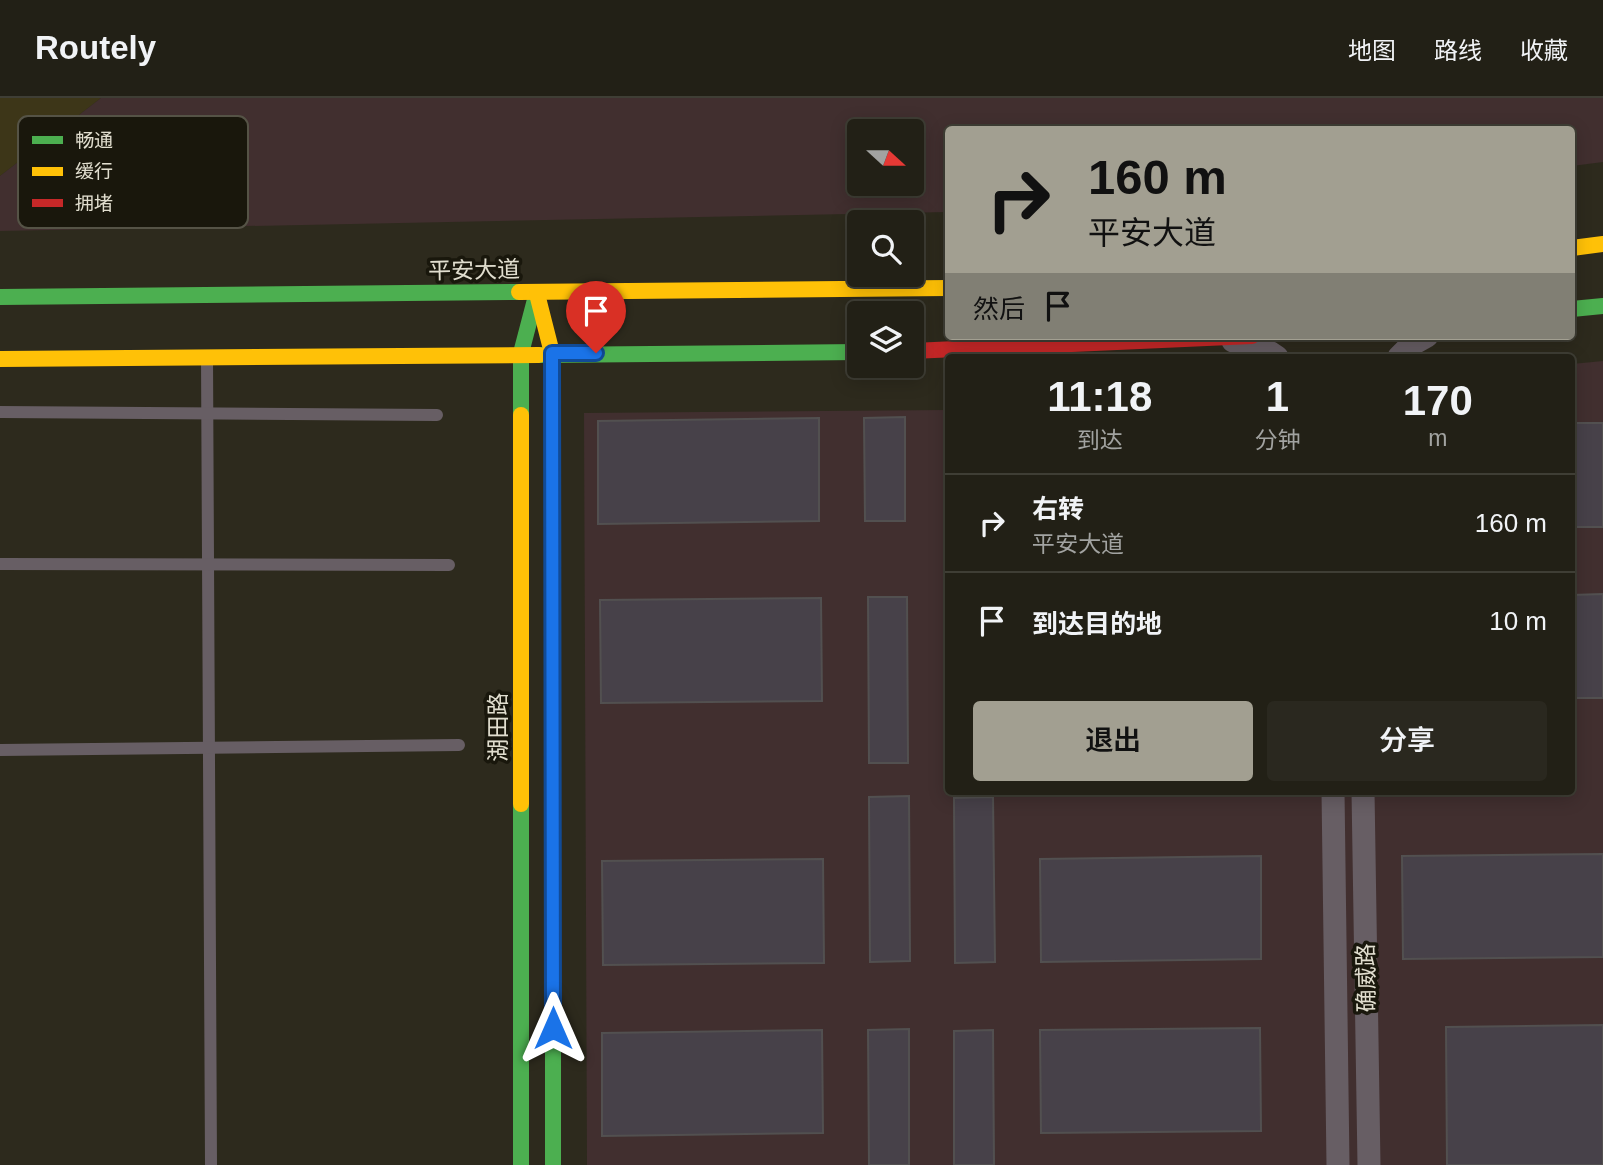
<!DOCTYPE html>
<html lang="zh">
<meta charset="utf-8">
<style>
:root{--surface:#222016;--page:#2a281f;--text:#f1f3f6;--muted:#a2a3a1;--line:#3f3e35;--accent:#a29f91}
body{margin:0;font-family:Arial,"Noto Sans SC",sans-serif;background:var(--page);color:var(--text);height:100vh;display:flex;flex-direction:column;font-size:26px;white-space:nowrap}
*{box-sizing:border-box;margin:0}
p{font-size:23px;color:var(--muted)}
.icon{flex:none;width:38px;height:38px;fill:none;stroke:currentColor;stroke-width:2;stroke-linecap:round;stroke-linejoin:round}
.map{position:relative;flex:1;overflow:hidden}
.side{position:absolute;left:945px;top:256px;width:630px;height:441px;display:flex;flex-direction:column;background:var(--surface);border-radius:7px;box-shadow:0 4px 18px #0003,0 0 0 2px var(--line)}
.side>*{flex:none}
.guide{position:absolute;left:945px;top:28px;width:630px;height:214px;border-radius:7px;box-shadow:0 4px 18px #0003,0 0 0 2px var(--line);background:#a29f91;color:#111;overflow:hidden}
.needle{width:46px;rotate:111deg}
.tools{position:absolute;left:847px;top:21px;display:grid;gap:14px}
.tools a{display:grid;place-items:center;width:77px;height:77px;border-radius:7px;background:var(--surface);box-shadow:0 4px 18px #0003,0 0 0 2px var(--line);font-size:35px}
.pin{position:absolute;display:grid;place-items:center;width:60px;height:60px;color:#fff;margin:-72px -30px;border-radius:50% 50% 50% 0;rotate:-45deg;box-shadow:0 0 7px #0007}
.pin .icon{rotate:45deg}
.me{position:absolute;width:77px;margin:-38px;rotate:0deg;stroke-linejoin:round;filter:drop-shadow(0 0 5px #0008)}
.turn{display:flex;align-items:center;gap:24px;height:147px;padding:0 28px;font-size:32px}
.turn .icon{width:91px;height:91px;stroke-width:2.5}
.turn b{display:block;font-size:49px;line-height:60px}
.then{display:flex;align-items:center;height:66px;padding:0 28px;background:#0003;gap:14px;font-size:26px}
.eta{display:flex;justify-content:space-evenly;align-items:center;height:119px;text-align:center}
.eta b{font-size:42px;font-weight:600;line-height:49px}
.action{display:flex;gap:14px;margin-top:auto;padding:14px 28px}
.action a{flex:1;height:80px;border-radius:7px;background:var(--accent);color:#111;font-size:28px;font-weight:600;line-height:80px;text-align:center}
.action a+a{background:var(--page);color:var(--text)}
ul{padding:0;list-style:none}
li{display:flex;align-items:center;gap:21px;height:98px;padding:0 28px;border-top:2px solid var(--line)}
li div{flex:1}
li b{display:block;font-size:26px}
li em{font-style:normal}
header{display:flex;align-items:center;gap:42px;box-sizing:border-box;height:98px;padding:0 35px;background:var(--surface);border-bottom:2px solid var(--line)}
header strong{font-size:33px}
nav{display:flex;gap:38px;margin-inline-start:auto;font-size:24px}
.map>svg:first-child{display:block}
.built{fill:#3d3618}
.industrial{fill:#412f2f;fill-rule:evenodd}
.building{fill:#474149;stroke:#525050;stroke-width:2}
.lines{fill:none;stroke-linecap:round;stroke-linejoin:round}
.lane{stroke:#675e64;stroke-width:12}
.street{stroke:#675e64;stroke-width:23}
.fast{stroke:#4caf50;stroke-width:16}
.slow{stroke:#ffc107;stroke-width:16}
.jam{stroke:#c62828;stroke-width:16}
.route-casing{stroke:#114b97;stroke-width:18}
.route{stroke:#1a73e8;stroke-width:12}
.labels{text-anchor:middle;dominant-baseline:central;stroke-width:7;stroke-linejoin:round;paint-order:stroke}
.street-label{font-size:23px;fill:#e1decf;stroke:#19170c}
.key{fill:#19170c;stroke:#555346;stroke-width:2}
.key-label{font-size:19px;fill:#e1decf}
</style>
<header>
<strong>Routely</strong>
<nav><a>地图</a><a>路线</a><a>收藏</a></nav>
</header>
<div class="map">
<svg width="1603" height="1067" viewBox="0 0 1603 1067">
<rect width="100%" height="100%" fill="#2d2a1d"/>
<!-- built -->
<path class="built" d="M0 0H101L0 78Z"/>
<!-- industrial -->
<g class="industrial">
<path d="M101 0H1603V64L1572 68V32H948V114L0 133V78ZM859 33H912V86H859Z"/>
<path d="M1603 263V1067H587L584 315 948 312V693H1572V266Z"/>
</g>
<!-- building -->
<g class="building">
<path d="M905 319V423H865L864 320Z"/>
<path d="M819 320V423L598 426V323Z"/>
<rect x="1572" y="325" width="31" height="104"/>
<path d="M1603 496V600H1572V497Z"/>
<path d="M868 499H907L908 665H869Z"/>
<path d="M821 500 822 603 601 605 600 502Z"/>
<path d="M909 698 910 863 870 864 869 699Z"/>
<path d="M993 699 995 864 955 865 954 700Z"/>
<path d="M1603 756V859L1403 861 1402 758Z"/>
<path d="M1261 758V861L1041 864 1040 761Z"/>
<path d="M823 761 824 865 603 867 602 763Z"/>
<path d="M1603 927V1067H1447L1446 929Z"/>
<path d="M1260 930 1261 1033 1041 1035 1040 932Z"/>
<path d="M909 931V1067H869L868 932Z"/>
<path d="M822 932 823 1035 602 1038V935Z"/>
<path d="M993 932 994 1067H954V933Z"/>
</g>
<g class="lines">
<!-- lane -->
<g class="lane">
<path d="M207 259 211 1067"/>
<path d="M0 314 437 317"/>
<path d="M0 466 449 467"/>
<path d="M0 652 459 647"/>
</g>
<!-- street -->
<g class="street">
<path d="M1233 243 1271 255 1277 259"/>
<path d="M1399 259 1411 247 1427 238"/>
<path d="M1333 693 1338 1067"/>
<path d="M1363 693 1369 1067"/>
</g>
<!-- fast -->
<g class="fast">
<path d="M0 199 519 194"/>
<path d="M1572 211 1603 208"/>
<path d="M539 257 859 254"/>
<path d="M521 317V255L537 194"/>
<path d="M521 706V1067"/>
<path d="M553 738V1067"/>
</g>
<!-- slow -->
<g class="slow">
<path d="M1572 150 1603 146"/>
<path d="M519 194 948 190"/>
<path d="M537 196 552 255 553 738"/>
<path d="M0 261 539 257"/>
<path d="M521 317V706"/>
</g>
<!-- jam -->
<path class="jam" d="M912 253 1252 238"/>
</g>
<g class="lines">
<defs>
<path id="route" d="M553 930 552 255H596"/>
</defs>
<!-- route casing -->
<use href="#route" class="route-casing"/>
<!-- route -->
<use href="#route" class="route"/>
</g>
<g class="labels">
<!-- street labels -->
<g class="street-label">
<text transform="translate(474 172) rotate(-1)">平安大道</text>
<text transform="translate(498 629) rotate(-90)">湖田路</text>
<text transform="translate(1366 880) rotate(-91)">确威路</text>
</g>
</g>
<!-- legend -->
<rect x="18" y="18" width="230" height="112" rx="10" class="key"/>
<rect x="32" y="38" width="31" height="8" fill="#4caf50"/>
<rect x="32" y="69" width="31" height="9" fill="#ffc107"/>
<rect x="32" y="101" width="31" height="8" fill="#c62828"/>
<g class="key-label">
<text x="75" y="49">畅通</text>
<text x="75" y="80">缓行</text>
<text x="75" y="112">拥堵</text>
</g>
</svg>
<div class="tools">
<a><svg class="needle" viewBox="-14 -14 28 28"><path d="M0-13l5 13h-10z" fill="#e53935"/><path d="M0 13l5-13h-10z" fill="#a2a3a1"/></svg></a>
<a><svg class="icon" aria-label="search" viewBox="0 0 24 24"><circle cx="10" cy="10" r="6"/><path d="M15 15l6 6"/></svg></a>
<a><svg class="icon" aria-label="layers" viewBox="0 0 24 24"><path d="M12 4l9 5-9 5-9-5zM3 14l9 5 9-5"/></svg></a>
</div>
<div class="pin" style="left:596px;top:255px;background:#d93025"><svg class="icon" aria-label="arrive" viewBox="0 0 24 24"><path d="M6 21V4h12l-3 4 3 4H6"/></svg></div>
<svg class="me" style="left:553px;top:930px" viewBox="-20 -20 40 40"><path d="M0-17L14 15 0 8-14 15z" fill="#1a73e8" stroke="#fff" stroke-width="4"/></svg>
<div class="guide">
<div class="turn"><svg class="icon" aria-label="right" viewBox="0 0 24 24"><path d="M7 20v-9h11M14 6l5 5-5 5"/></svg><div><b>160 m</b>平安大道</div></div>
<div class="then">然后<svg class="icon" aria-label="arrive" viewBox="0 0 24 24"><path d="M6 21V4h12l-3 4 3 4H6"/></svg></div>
</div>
<section class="side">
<div class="eta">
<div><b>11:18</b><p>到达</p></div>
<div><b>1</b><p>分钟</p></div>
<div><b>170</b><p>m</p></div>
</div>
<ul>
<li><svg class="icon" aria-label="right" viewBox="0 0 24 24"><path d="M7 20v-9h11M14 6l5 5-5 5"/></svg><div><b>右转</b><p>平安大道</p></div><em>160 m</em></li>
<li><svg class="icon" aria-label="arrive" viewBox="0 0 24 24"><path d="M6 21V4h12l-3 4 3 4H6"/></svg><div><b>到达目的地</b></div><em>10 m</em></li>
</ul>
<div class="action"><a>退出</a><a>分享</a></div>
</section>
</div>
